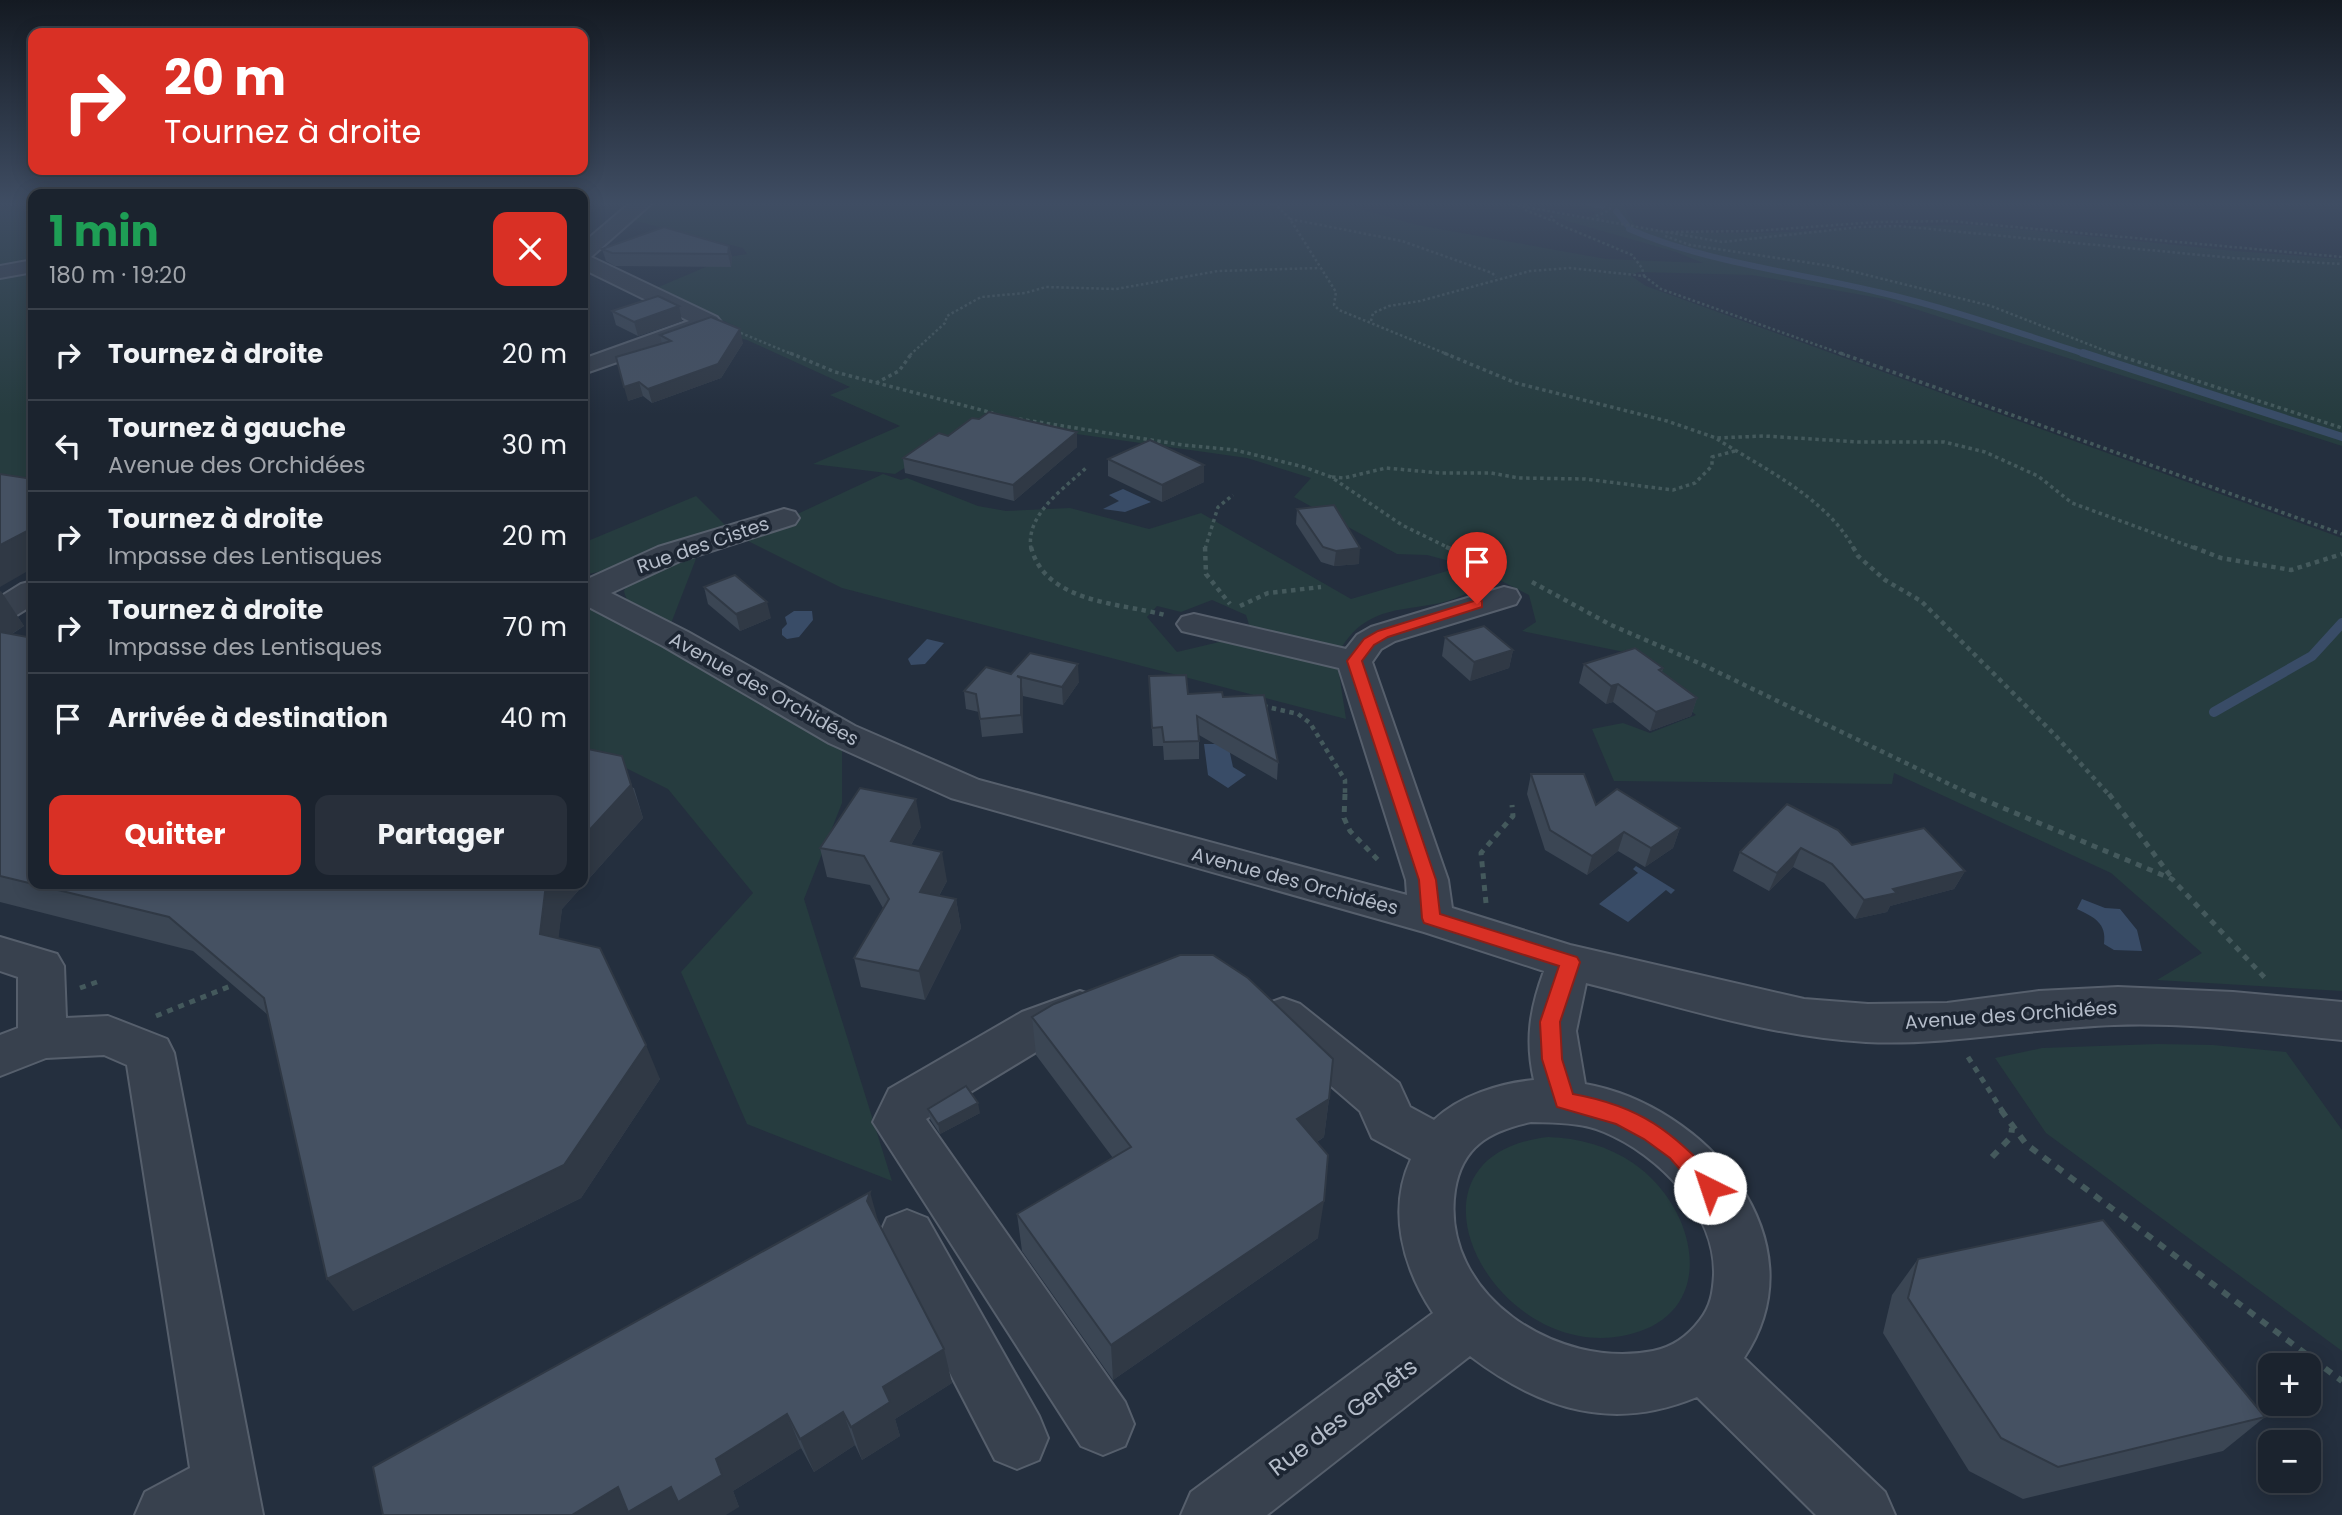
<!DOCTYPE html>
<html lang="fr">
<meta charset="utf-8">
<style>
:root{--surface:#1b232e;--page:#282f3a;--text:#f1f3f6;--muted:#a0a4aa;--line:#39404a;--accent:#d93025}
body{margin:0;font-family:Poppins,sans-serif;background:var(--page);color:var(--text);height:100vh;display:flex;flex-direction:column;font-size:26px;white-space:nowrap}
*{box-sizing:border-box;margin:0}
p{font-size:23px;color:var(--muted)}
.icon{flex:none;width:38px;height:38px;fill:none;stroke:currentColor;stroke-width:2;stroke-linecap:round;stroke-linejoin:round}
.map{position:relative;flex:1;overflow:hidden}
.details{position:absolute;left:28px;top:189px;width:560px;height:700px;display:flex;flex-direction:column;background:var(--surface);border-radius:14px;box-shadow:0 4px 18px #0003,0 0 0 2px var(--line)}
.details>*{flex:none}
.banner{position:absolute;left:28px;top:28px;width:560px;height:147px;border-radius:14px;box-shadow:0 4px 18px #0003,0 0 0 2px var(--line);background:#d93025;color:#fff;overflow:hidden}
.controls{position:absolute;left:2258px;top:1353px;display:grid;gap:14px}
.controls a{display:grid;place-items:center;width:63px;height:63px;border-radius:14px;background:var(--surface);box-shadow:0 4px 18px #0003,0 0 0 2px var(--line);font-size:35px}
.pin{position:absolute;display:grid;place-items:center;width:60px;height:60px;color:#fff;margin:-72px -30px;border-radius:50% 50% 50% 0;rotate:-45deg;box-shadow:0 0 7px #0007}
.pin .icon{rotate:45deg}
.me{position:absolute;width:77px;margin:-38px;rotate:319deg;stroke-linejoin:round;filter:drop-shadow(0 0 5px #0008)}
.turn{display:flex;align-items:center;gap:24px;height:147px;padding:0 21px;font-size:32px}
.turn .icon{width:91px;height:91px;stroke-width:2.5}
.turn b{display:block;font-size:49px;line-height:60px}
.round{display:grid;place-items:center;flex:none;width:74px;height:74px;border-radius:14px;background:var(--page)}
.headline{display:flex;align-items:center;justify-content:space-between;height:119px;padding:0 21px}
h1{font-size:42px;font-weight:700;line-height:52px;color:#1e9e55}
.primary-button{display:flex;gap:14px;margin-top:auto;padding:14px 21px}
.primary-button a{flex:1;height:80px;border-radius:14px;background:var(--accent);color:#fff;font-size:28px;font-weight:700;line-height:80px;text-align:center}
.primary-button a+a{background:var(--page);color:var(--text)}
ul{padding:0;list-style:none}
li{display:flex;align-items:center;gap:21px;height:91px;padding:0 21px;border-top:2px solid var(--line)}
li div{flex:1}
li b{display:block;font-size:26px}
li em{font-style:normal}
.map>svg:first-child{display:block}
.green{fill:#263c3f}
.water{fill:#394c67}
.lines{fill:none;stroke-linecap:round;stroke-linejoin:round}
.stream-far2{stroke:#394c67;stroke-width:6}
.stream-far1{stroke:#394c67;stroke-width:8}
.stream{stroke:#394c67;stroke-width:10}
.minor-casing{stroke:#565f6c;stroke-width:4}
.path-far4{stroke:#44595c;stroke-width:2.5;stroke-dasharray:2.5 2.5;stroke-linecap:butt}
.path-far3{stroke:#44595c;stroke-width:3.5;stroke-dasharray:3.5 3.5;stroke-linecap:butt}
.path-far2{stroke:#44595c;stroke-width:4.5;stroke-dasharray:4.5 4.5;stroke-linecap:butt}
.path-far1{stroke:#44595c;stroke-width:5;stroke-dasharray:6 6;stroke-linecap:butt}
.path{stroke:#44595c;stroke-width:6;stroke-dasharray:8 8;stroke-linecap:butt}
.minor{fill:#38414e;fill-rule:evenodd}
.wall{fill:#3b4654}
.shaded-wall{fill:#303945}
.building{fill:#455162;stroke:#303945;stroke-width:2}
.route{fill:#d93025;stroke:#8d1f18;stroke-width:2}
.labels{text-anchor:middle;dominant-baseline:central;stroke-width:7;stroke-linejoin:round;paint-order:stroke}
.street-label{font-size:19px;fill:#b4bcc9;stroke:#1d2633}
.near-street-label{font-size:23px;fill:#b4bcc9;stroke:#1d2633}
</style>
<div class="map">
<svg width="2342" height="1515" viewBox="0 0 2342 1515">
<rect width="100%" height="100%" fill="#242f3e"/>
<!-- green -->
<g class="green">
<path d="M648 203H1340L1417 225 1606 259 1703 263 1676 252 1553 217 1557 214 1586 219 1596 212 1566 203H1628L1623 206 1637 228C1665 233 1693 232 1722 233 1807 234 1891 224 1976 225L2235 251 2342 259V446L1884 299 1752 275 1639 272 1630 275 1646 286 2342 538V991L2157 980 2202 953 2111 873 1894 773 1892 784 1614 781 1592 729 1623 723 1650 733 1696 715 1632 666 1624 652 1522 631 1536 622 1529 595 1476 568 1427 555 1397 554 1294 497 1311 478 1247 458 1048 430 914 462 895 474 813 464 900 426 830 395 850 387 747 340 723 334 739 328 654 289 729 257 747 254 743 248 628 219Z"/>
<path d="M33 204V485L0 488V208Z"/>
<path d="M883 474 901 480 907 478 978 506 1006 511 1070 508 1149 529 1201 513 1351 599 1454 569 1476 572 1477 586C1432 622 1374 589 1339 652L1251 631 1246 615 1212 600 1181 612 1157 606 1147 617 1177 652 1232 639 1338 667 1346 719 842 588 744 539Z"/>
<path d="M696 496 727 527 613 569 583 575V543Z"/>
<path d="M699 551 670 626C655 618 627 610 624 591L629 581Z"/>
<path d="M583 604 617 620 842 749V803L804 899 892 1181 747 1124 681 972 753 893 668 789 616 763 583 755Z"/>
<path d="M2157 1044 2213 1045 2286 1052 2342 1130V1351L2046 1133 1995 1058 2042 1048Z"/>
<path d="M1548 1137C1579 1138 1608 1146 1633 1163 1700 1209 1721 1318 1622 1336 1492 1360 1386 1156 1548 1137Z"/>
</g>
<!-- water -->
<g class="water">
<path d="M1123 489 1151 502 1125 512 1103 509 1119 501 1109 495Z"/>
<path d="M794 611H812L813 620 799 637 787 639 782 635V629L787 624 785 617Z"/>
<path d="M927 639 944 643 925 664 911 665 908 659Z"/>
<path d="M1204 744H1228L1233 767 1246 775 1228 788 1208 775Z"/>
<path d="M1636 866 1675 890 1671 894 1666 890 1628 922 1599 904 1638 873 1633 869Z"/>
<path d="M2082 899 2105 908 2120 909 2137 930 2142 951 2114 950 2104 944C2107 923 2094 917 2077 909Z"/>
</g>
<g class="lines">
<!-- stream-far2 -->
<g class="stream-far2">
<path d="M1590 203 1602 206"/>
<path d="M1616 211 1627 225"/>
<path d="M1629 229C1707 263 1796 272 1878 292 1949 308 2019 333 2088 355"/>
</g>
<!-- stream-far1 -->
<path class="stream-far1" d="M2083 353 2342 437"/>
<!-- stream -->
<path class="stream" d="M2214 712 2312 656 2342 623"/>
<defs>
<g id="minor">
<path d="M630 203H652L591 257 717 317 721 322 717 327 583 374V359L689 321 583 269V243Z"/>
<path d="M33 260V272L0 278V266Z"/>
<path d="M784 509 795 512 799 518 795 524 680 561 611 593 688 632 855 726 979 780 1407 895 1406 880 1339 668 1182 631 1177 624 1182 617 1194 614 1346 649 1357 635 1371 627 1504 587 1516 590 1520 597 1516 604 1395 641 1381 649 1372 662 1448 880 1452 908 1570 945 1804 999 1868 1004 1947 1003 2039 991 2118 987 2233 992 2342 1002V1040C2267 1033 2190 1022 2114 1025 2031 1028 1949 1046 1866 1042 1771 1037 1678 1006 1586 983L1576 1031 1585 1084C1705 1105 1823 1239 1744 1358L1885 1492 1895 1515H1816L1697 1397C1613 1432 1541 1410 1470 1356L1267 1515H1181L1191 1492 1433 1313C1403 1268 1387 1210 1411 1159L1372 1138 1360 1111 1266 1030 1259 1017 1266 1004 1283 998 1300 1004 1399 1083 1410 1107 1434 1120C1459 1096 1500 1083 1534 1080 1525 1040 1530 1009 1544 971L1424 932 951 798 829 743 663 646 583 604V581L658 547ZM1531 1122C1555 1123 1582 1122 1604 1132 1659 1155 1716 1213 1714 1275 1713 1292 1711 1306 1700 1320 1688 1336 1673 1347 1653 1351 1558 1370 1439 1295 1455 1190 1462 1146 1490 1131 1531 1122Z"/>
<path d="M33 581V605L12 618 0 621V597L21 584Z"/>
<path d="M0 937 57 954 64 966 66 1018 108 1016 167 1039 174 1053 263 1515H135L145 1492 190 1468 127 1065 104 1055 46 1058 0 1076V1035L18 1028V977L0 971Z"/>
<path d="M1080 991 1097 997 1104 1010 1097 1023 1056 1040 926 1119 1125 1402 1134 1424 1125 1446 1103 1455 1081 1446 873 1122 889 1089 1022 1012Z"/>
<path d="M907 1210 927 1218 1039 1416 1048 1438 1039 1460 1017 1469 995 1460 879 1236 887 1218Z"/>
</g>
</defs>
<!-- minor casing -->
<use href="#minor" class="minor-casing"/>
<!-- path-far4 -->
<g class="path-far4">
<path d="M1274 203 1290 219 1336 292 1334 305 1339 310 1449 355"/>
<path d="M1503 203 1722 242 1860 227 1899 226 2232 258 2342 264"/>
<path d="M1525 210 1553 221"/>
<path d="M1290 219 1402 241 1492 273 1496 277"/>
<path d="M1599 220 1596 216 1608 211 1612 206 1610 203"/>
<path d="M1666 232 1754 231 1877 222 1949 221 2342 257"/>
<path d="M1665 236 1690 245 1831 266 1991 306 2116 355"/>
<path d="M1644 276 1661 289 1845 355"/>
<path d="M1371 321 1373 313 1389 306 1420 301 1530 271 1570 268 1644 276 1642 268 1632 255 1558 224 1551 218 1553 213"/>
<path d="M736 331 794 355"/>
<path d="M910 355 945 323 947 316 981 297 1025 293 1046 287 1116 289 1218 271 1319 268"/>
</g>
<!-- path-far3 -->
<g class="path-far3">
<path d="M790 353 835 372 993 413"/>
<path d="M1444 353 1516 383 1667 421 1716 438 1764 436 1859 442H1944L1985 452 2038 476 2072 503 2197 549"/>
<path d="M1840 353 2342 534"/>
<path d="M2111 353 2342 428"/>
<path d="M876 383 899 371 912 353"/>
<path d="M1019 419 1183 445 1235 450 1304 467 1331 477 1402 525 1451 549"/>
<path d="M1717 439C1764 469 1827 498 1854 549"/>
<path d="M1332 477 1344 478 1386 468 1440 473H1491L1519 478 1585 479 1673 490 1695 483 1712 466V457L1735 451"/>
<path d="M1031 549C1025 514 1065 488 1087 467"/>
<path d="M1205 549 1218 507 1233 495"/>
</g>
<!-- path-far2 -->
<g class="path-far2">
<path d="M1031 547C1045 603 1120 603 1165 615"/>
<path d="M1205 547 1206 574 1230 604"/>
<path d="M1446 547 1505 569"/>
<path d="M1853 547 1858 556 1885 580 1921 601 2054 734 2110 796"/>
<path d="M2193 547 2221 558 2291 570 2342 554"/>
<path d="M1532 582 1611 625 1699 663 1974 796"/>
<path d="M1240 606 1268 593 1321 587"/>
<path d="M1263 706 1298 714 1310 723 1345 780V796"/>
</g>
<!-- path-far1 -->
<g class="path-far1">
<path d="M1345 794 1344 818 1350 831 1381 863"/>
<path d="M1970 794 2172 879 2265 978"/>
<path d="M2109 794 2172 878"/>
<path d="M1486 903 1481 853 1513 816 1512 805"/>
<path d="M80 988 97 982"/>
<path d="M156 1016 233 985"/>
<path d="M1968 1057 2003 1112"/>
</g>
<!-- path -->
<g class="path">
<path d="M2001 1110 2026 1144 2342 1381"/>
<path d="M1992 1157 2011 1137 2012 1128"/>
</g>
<!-- minor -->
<use href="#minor" class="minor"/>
</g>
<!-- wall -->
<g class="wall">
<path d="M729 246 732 258 731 267 615 266 606 261 602 249Z"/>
<path d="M612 311 682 321 638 336 616 325Z"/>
<path d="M660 335 743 343 721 378 652 403 643 396 628 401 662 344Z"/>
<path d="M1077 432V447L1014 501 905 473 903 458 948 436Z"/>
<path d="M1108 459 1204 465V482L1162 502 1108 476Z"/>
<path d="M1297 509 1359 564 1334 566 1321 562 1296 524Z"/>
<path d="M704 587 771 618 740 631 708 604Z"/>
<path d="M0 591 24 626 12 634 634 788 643 818 562 909 558 938 660 1079 581 1198 353 1311 268 1015 193 951 0 902Z"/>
<path d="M1445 637 1513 650 1509 668 1470 681 1442 656Z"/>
<path d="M1584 664 1663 668 1662 672 1697 698 1691 716 1650 731 1613 702 1606 704 1579 683Z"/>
<path d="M1011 674 1079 682 1063 705 1023 696V733L982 737 979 712 966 709 964 691Z"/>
<path d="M1149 676 1188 694 1223 697 1278 762 1277 780 1199 735V759L1164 760 1163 746H1153Z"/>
<path d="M1531 774 1596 805 1680 828 1673 848 1645 867 1618 851 1587 875 1545 850 1527 794Z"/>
<path d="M921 827 911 845 947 881 939 896 956 899 961 928 925 1000 861 987 854 958 883 908 870 885 827 877 820 848Z"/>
<path d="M1852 845 1965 871 1954 889 1890 906 1887 912 1855 919 1824 883 1793 867 1769 891 1733 871 1740 852Z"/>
<path d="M1032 1017 1329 1099 1324 1137 1317 1142 1318 1238 1113 1380 1022 1251 1017 1214 1113 1158 1036 1055Z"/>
<path d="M928 1109 980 1113 940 1134 930 1119Z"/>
<path d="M879 1224 952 1383 895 1419 900 1436 862 1460 855 1445 814 1472 801 1448 733 1491 739 1507 383 1515Z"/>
<path d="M1918 1259 2265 1417 2223 1451 2023 1499 1969 1471 1883 1333 1892 1295Z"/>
</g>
<!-- shaded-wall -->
<g class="shaded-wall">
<path d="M729 246 732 258 731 267 728 254Z"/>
<path d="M679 306 682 321 638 336 634 322Z"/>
<path d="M740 329 743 343 721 378 652 403 648 389Z"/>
<path d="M639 382 643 396 628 401 624 387Z"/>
<path d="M1077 432V447L1014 501 1013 485Z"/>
<path d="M1204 465V482L1162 502V485Z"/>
<path d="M33 528V568L0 587V545Z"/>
<path d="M1360 548 1359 564 1334 566 1336 551Z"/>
<path d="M1 591 24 626 0 641V592Z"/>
<path d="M767 602 771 618 740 631 736 614Z"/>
<path d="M1513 650 1509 668 1470 681 1474 662Z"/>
<path d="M1078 664 1079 682 1063 705 1062 687Z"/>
<path d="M1021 678 1023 696V733L1021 715Z"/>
<path d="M1618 684 1613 702 1606 704 1611 686Z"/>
<path d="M1697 698 1691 716 1650 731 1656 712Z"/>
<path d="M622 756 643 818 562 909 555 968 540 934 546 884H583V837Z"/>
<path d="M916 799 921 827 897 870 891 841Z"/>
<path d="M1680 828 1673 848 1645 867 1651 848Z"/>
<path d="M1624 832 1618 851 1587 875 1592 856Z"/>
<path d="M1801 848 1793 867 1769 891 1777 873Z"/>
<path d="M942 852 947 881 925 921 920 892Z"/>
<path d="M1965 871 1954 889 1890 906 1887 912 1855 919 1864 900 1893 889Z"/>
<path d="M956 899 961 928 925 1000 919 971Z"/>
<path d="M646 1045 660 1079 581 1198 353 1311 327 1279Z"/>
<path d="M1329 1099 1324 1137 1293 1157 1297 1119Z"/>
<path d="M978 1103 980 1113 940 1134 938 1124Z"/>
<path d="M870 1192 880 1228 867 1201Z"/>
<path d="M1324 1201 1318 1238 1113 1380 1111 1345Z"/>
<path d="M944 1349 952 1383 895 1419 900 1436 862 1460 851 1427 883 1387Z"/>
<path d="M843 1412 855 1445 814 1472 800 1439Z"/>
<path d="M787 1414 801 1448 733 1491 739 1507 726 1515H572L618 1487 716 1459Z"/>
</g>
<!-- building -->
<g class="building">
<path d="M664 227 729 246 728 254 612 253 602 249Z"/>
<path d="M658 296 679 306 634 322 612 311Z"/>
<path d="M711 317 740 329 718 364 648 389 639 382 624 387 616 357 671 341 660 335Z"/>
<path d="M989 412 1077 432 1013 485 903 458 939 433 948 436 972 418 979 419Z"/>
<path d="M1150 440 1204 465 1162 485 1108 459Z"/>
<path d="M0 474 33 479V528L0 545Z"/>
<path d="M1334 505 1360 548 1336 551 1323 547 1297 509Z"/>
<path d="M735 575 767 602 736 614 704 587Z"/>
<path d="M1484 626 1513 650 1474 662 1445 637Z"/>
<path d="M0 632 33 638V884H546L540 934 600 948 646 1045 564 1165 327 1279 264 998 169 917 0 876Z"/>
<path d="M1635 648 1663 668 1659 670 1697 698 1656 712 1618 684 1611 686 1584 664Z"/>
<path d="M1030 653 1078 664 1062 687 1017 676 1021 678V715L980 719 976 694 964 691 986 667 1011 674Z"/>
<path d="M1186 675 1188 694 1222 692 1223 697 1264 695 1278 762 1197 716 1199 741 1164 742 1162 727 1152 728 1149 676Z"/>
<path d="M583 748 622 756 631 785 583 837Z"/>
<path d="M1531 774H1584L1596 805 1617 789 1680 828 1651 848 1624 832 1592 856 1550 830Z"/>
<path d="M860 788 916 799 891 841 942 852 920 892 956 899 919 971 854 958 889 899 864 856 820 848Z"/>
<path d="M1787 804 1838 830 1852 845 1924 828 1965 871 1893 889 1897 893 1864 900 1832 864 1801 848 1777 873 1740 852Z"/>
<path d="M1180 955H1213L1248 978 1333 1059 1329 1099 1297 1119 1328 1155 1324 1201 1111 1345 1017 1214 1131 1147 1032 1017 1054 1004Z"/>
<path d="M966 1086 978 1103 938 1124 928 1109Z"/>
<path d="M870 1192 867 1201 944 1349 883 1387 890 1402 851 1427 843 1412 800 1439 787 1414 716 1459 722 1475 678 1502 671 1487 628 1512 618 1487 572 1515H383L373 1467Z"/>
<path d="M2103 1220 2265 1417 2058 1467 2001 1438 1908 1298 1918 1259Z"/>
</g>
<!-- sky -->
<linearGradient id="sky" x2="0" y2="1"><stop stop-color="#141a22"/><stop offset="0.49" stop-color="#3f4d63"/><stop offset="1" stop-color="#3f4d63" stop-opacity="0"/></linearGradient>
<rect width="2342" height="415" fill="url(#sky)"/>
<!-- route -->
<path class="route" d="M1477 600 1482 601V607L1388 637 1374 645 1362 661 1436 880 1440 914 1577 957 1580 962 1560 1022 1562 1059 1573 1094C1640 1106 1674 1132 1718 1181L1722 1188 1718 1195 1710 1197 1703 1195 1670 1158 1644 1139 1616 1124 1557 1107 1542 1059 1540 1022 1559 966 1424 923 1422 918 1419 880 1347 661 1364 639 1378 631Z"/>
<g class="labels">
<!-- street labels -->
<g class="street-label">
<text transform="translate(703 545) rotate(-19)">Rue des Cistes</text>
<text transform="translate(764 689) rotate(29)">Avenue des Orchidées</text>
<text transform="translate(1295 881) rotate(15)">Avenue des Orchidées</text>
<text transform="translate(2011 1015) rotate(-4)">Avenue des Orchidées</text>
</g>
<!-- near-street labels -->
<g class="near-street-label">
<text transform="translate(1343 1417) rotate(-37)">Rue des Genêts</text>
</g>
</g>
</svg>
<div class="controls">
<a>+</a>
<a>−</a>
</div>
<div class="pin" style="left:1477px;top:604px;background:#d93025"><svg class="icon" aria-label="arrive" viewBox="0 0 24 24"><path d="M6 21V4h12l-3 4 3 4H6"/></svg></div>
<svg class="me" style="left:1710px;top:1188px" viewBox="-20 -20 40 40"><circle r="19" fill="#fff"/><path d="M0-13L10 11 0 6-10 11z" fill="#d93025"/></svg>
<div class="banner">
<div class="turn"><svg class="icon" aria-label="right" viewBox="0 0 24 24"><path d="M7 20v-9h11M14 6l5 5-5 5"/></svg><div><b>20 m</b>Tournez à droite</div></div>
</div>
<section class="details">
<div class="headline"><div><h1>1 min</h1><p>180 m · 19:20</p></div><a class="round" style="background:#d93025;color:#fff"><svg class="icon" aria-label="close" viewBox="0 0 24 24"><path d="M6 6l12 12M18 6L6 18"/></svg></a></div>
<ul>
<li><svg class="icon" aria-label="right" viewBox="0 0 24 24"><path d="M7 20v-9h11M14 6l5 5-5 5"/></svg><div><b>Tournez à droite</b></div><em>20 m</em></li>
<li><svg class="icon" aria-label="left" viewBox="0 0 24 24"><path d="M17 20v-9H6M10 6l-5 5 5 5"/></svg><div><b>Tournez à gauche</b><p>Avenue des Orchidées</p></div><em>30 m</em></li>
<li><svg class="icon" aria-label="right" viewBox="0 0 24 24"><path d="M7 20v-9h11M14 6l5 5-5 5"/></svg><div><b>Tournez à droite</b><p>Impasse des Lentisques</p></div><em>20 m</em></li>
<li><svg class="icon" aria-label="right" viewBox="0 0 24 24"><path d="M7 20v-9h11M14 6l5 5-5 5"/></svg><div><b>Tournez à droite</b><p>Impasse des Lentisques</p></div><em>70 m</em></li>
<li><svg class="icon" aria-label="arrive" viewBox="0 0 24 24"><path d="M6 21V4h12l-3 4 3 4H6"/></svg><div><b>Arrivée à destination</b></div><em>40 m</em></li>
</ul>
<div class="primary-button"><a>Quitter</a><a>Partager</a></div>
</section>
</div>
